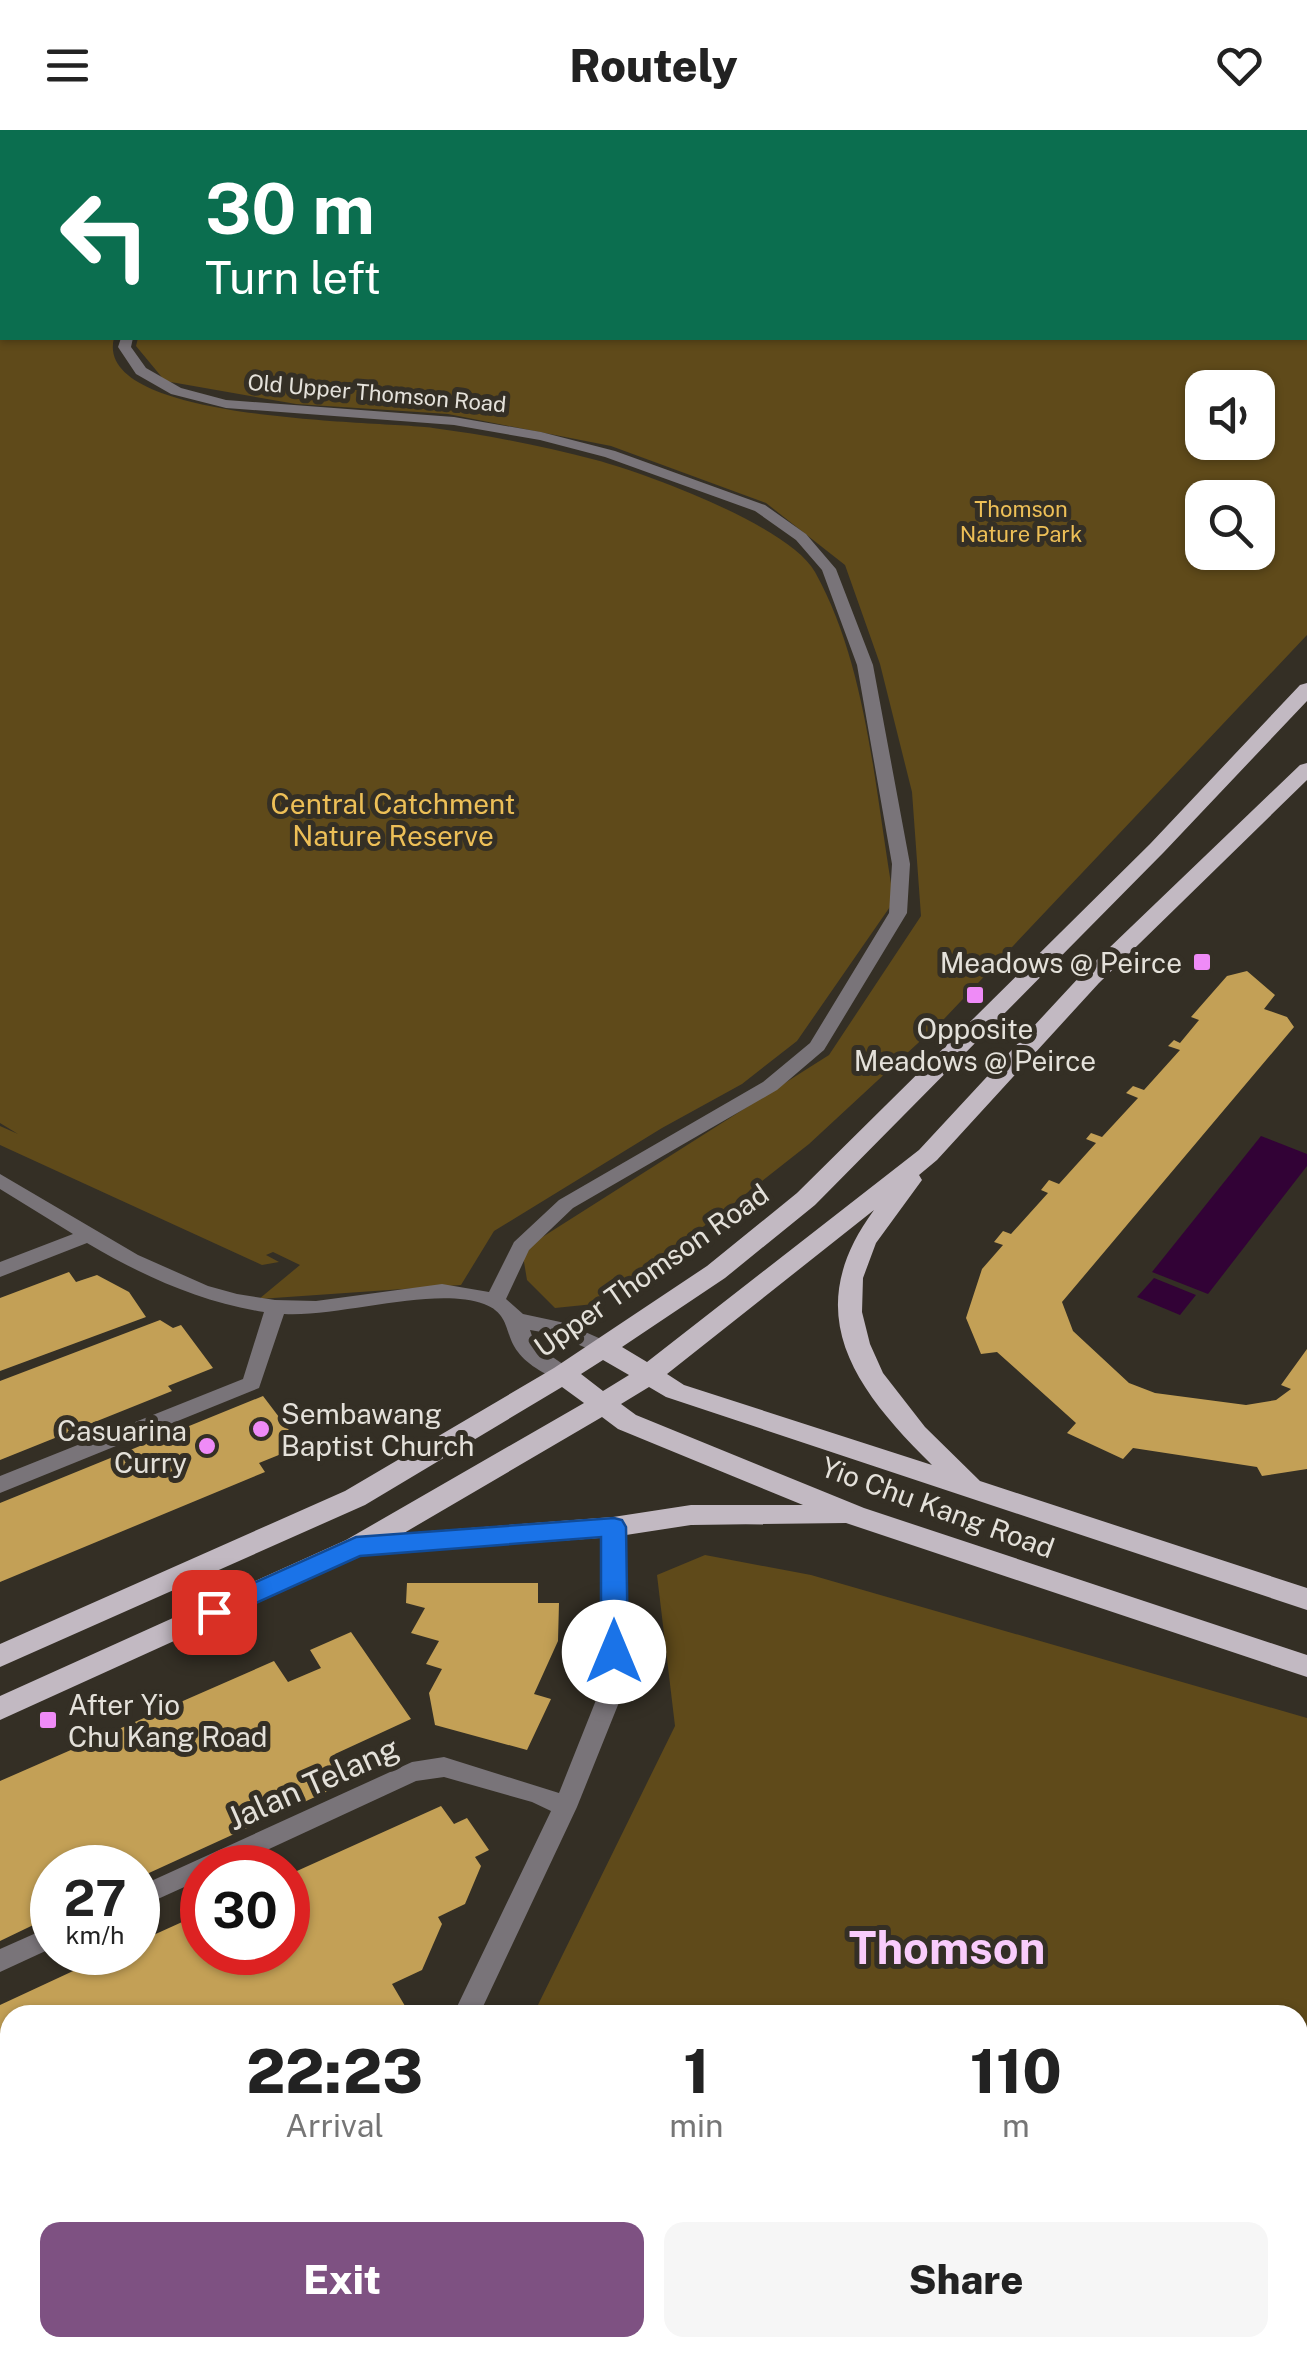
<!DOCTYPE html>
<style>
:root{--surface:#fff;--page:#f6f6f6;--text:#222;--muted:#767676;--accent:#7e5182}
body{margin:0;font-family:"Public Sans",sans-serif;background:var(--page);color:var(--text);height:100vh;display:flex;flex-direction:column;font-size:38px;white-space:nowrap}
*{box-sizing:border-box;margin:0}
p{font-size:32px;color:var(--muted)}
.icon{flex:none;width:55px;height:55px;fill:none;stroke:currentColor;stroke-width:2;stroke-linecap:round;stroke-linejoin:round}
.map{position:relative;flex:1;overflow:hidden}
.drawer{position:absolute;left:0px;top:1875px;width:1308px;height:352px;display:flex;flex-direction:column;background:var(--surface);border-radius:30px 30px 0 0;box-shadow:0 2px 8px #0004}
.drawer>*{flex:none}
.hud{position:absolute;left:0px;top:0px;width:1308px;height:210px;box-shadow:0 2px 8px #0004;background:#0b6e4f;color:#fff;overflow:hidden}
.buttons{position:absolute;left:1185px;top:240px;display:grid;gap:20px}
.buttons a{display:grid;place-items:center;width:90px;height:90px;border-radius:20px;background:var(--surface);box-shadow:0 2px 8px #0004;font-size:50px}
.speed{position:absolute;left:30px;top:1715px;display:flex;gap:20px;font-size:50px;font-weight:700;text-align:center}
.speed>*{display:grid;place-content:center;width:130px;height:130px;border-radius:50%;background:var(--surface);box-shadow:0 2px 8px #0004;line-height:1}
.speed small{font-size:25px;font-weight:400}
.speed .limit{border:15px solid #d22;background:#fff;color:#111}
.pin{position:absolute;display:grid;place-items:center;width:85px;height:85px;color:#fff;margin:-42px;border-radius:20px;box-shadow:0 5px 15px #0006}
.me{position:absolute;width:110px;margin:-55px;rotate:0deg;stroke-linejoin:round;filter:drop-shadow(0 0 8px #0008)}
.turn{display:flex;align-items:center;gap:35px;height:210px;padding:0 40px;font-size:45px}
.turn .icon{width:130px;height:130px;stroke-width:2.5}
.turn b{display:block;font-size:70px;line-height:85px}
.eta{display:flex;justify-content:space-evenly;align-items:center;height:170px;text-align:center}
.eta b{font-size:60px;font-weight:800;line-height:70px}
.button{display:flex;gap:20px;margin-top:auto;padding:20px 40px}
.button a{flex:1;height:115px;border-radius:20px;background:var(--accent);color:#fff;font-size:40px;font-weight:800;line-height:115px;text-align:center}
.button a+a{background:var(--page);color:var(--text)}
header{display:flex;justify-content:space-between;align-items:center;height:130px;padding:0 40px;background:var(--surface);font-size:45px;font-weight:800}
.map>svg:first-child{display:block}
.green{fill:#5f4a1a;fill-rule:evenodd}
.water{fill:#320236}
.building{fill:#c3a056}
.lines{fill:none;stroke-linecap:round;stroke-linejoin:round}
.street{fill:#797479;fill-rule:evenodd}
.primary{fill:#c2b9c2;fill-rule:evenodd}
.route{fill:#1a73e8;stroke:#114b97;stroke-width:2.5}
.poi-dot{fill:#ef8bf7;stroke:#342f25;stroke-width:4}
.labels{text-anchor:middle;dominant-baseline:central;stroke-width:10;stroke-linejoin:round;paint-order:stroke}
.far-street-label{font-size:22px;fill:#e4e1da;stroke:#342f25}
.far-park-label{font-size:22px;fill:#edbf57;stroke:#342f25}
.park-label{font-size:28px;fill:#edbf57;stroke:#342f25}
.poi-label{font-size:28px;fill:#e4e1da;stroke:#342f25;text-anchor:end}
.street-label{font-size:28px;fill:#e4e1da;stroke:#342f25}
.near-street-label{font-size:32px;fill:#e4e1da;stroke:#342f25}
.near-district-label{font-size:45px;font-weight:bold;fill:#f9ccfb;stroke:#342f25}
</style>
<header><svg class="icon" aria-label="menu" viewBox="0 0 24 24"><path d="M4 6h16M4 12h16M4 18h16"/></svg>Routely<svg class="icon" aria-label="heart" viewBox="0 0 24 24"><path d="M12 20l-8-8c-3-5 5-10 8-4 3-6 11-1 8 4z"/></svg></header>
<div class="map">
<svg width="1307" height="2226" viewBox="0 0 1307 2226">
<rect width="100%" height="100%" fill="#342f25"/>
<!-- green -->
<g class="green">
<path d="M0 0 258 2H2V208H114C92 293 382 291 433 298 487 305 543 316 596 330 648 344 789 396 815 442 868 537 875 664 894 771L797 911 742 954 662 998 494 1101 461 1155 259 1169 300 1135 273 1122 266 1125 279 1132 262 1135 0 1015V996L18 1004 0 993Z"/>
<path d="M275 0H1307V505L944 889 809 1014 714 1089 594 1174 555 1178 527 1150 522 1120 829 925 921 786 912 662 880 534 845 435 766 373 611 316 448 284 296 274 165 251 136 216 138 208H1305V2ZM1202 258H1258V312H1202ZM1202 368H1258V422H1202Z"/>
<path d="M705 1425 811 1445 1307 1588V1971L1298 1987V1885H533L675 1596 657 1445Z"/>
</g>
<!-- water -->
<g class="water">
<path d="M1261 1006 1307 1024V1036L1208 1164 1152 1142Z"/>
<path d="M1154 1148 1196 1165 1180 1185 1137 1167Z"/>
</g>
<!-- building -->
<g class="building">
<path d="M1247 841 1275 865 1264 879 1287 887 1294 897 1062 1172 1073 1201 1129 1253 1155 1263 1246 1275 1276 1270 1291 1259 1281 1255 1307 1219V1339L1262 1346 1257 1337 1133 1318 1123 1329 1067 1303 1076 1293 997 1222 981 1224 966 1188 982 1139 1003 1115 994 1112 1003 1101 1011 1104 1048 1063 1041 1060 1049 1050 1059 1054 1096 1013 1086 1009 1091 1003 1102 1007 1138 968 1126 963 1133 956 1144 960 1180 920 1168 916 1174 910 1180 913 1199 890 1191 887 1227 846Z"/>
<path d="M69 1142 76 1152 97 1145 129 1162 146 1187 0 1241V1168Z"/>
<path d="M160 1190 173 1198 181 1195 213 1238 168 1256 172 1261 0 1330V1251Z"/>
<path d="M263 1266 301 1316 259 1333 265 1342 0 1452V1373Z"/>
<path d="M407 1453H538V1473H559L558 1511 534 1564 551 1569 527 1620 435 1595 429 1563 442 1539 426 1534 439 1511 411 1503 425 1478 406 1473Z"/>
<path d="M351 1502 411 1589 335 1624 352 1650 138 1748V1738H52V1786L0 1811V1651L274 1531 288 1552 321 1538 310 1520Z"/>
<path d="M441 1676 454 1694 467 1688 489 1720 475 1727 481 1736 465 1774 438 1787 442 1794 422 1840 392 1854 405 1876 386 1885H317L313 1878 299 1885H10V2021L0 2026V1875L114 1822H138V1812L202 1783V1822H288V1745Z"/>
<path d="M10 2039V2218H22L0 2226V2044Z"/>
<path d="M387 2218H585L582 2226H384Z"/>
<path d="M899 2218H923L947 2226H897Z"/>
</g>
<g class="lines">
<!-- street -->
<g class="street">
<path d="M251 0H265L267 2H253Z"/>
<path d="M121 208H133L131 217 146 238 181 258 226 270 454 287 541 302 615 321 765 375 806 404 836 439 873 535 910 734 907 783 824 920 777 960 573 1078 529 1120 506 1169 523 1184 565 1193 610 1213 613 1218 603 1225 553 1204 530 1200 535 1215 570 1239 574 1244 570 1249C556 1253 527 1235 518 1222 504 1205 511 1184 484 1174 433 1156 343 1187 284 1184L259 1258 0 1363V1346L243 1249 264 1182C200 1172 143 1146 87 1113L0 1147V1132L73 1104 0 1059V1044L138 1125 208 1156 237 1164 275 1170 316 1171 442 1154 489 1162 514 1112 559 1070 763 952 810 913 889 783 892 734 857 535 822 440 796 410 755 381 605 327 540 310 454 295 226 278 171 264 136 244 118 217Z"/>
<path d="M613 1389 621 1391 624 1397 626 1555 577 1677 479 1885H453L551 1681 532 1672 444 1647 416 1651 228 1738H202V1749L138 1778V1757L412 1632 444 1627 559 1663 602 1555V1397L605 1391Z"/>
<path d="M52 1796V1818L0 1842V1819Z"/>
<path d="M66 2218H111L108 2226H63Z"/>
<path d="M203 2218H254L257 2226H206Z"/>
<path d="M296 2218H325L322 2226H293Z"/>
<path d="M780 2218H811L814 2226H783Z"/>
</g>
<!-- primary -->
<path class="primary" d="M1307 553V571L1164 722 815 1075 725 1148 622 1217 647 1232 919 1020 1083 843 1300 635 1307 633V650L1099 853 937 1030 919 1045 922 1050 876 1113 863 1148 862 1182 870 1214 883 1243 925 1297 980 1351 1307 1458V1480L666 1267 649 1257 621 1274 636 1285 864 1378 1307 1525V1547L846 1393 691 1395 613 1407 363 1425 0 1590V1566L346 1410 584 1273 562 1257 365 1375 0 1537V1514L345 1361 554 1238 707 1136 797 1063 1150 714 1300 555ZM874 1080C798 1183 854 1258 932 1335L684 1255 667 1244ZM603 1230 629 1245 603 1261 581 1244ZM602 1287 618 1299 803 1375H691L613 1387 404 1403Z"/>
</g>
<!-- route -->
<path class="route" d="M614 1388 622 1390 626 1397 628 1522 624 1529H605L601 1522V1407L360 1426 223 1488H205L201 1482 205 1475 356 1407Z"/>
<!-- markers -->
<g class="poi-dot">
<rect x="1192" y="822" width="20" height="20" rx="5"/>
<rect x="965" y="855" width="20" height="20" rx="5"/>
<circle cx="261" cy="1299" r="10"/>
<circle cx="207" cy="1316" r="10"/>
<rect x="38" y="1580" width="20" height="20" rx="5"/>
</g>
<g class="labels">
<!-- far-street labels -->
<g class="far-street-label">
<text transform="translate(377 263) rotate(5)">Old Upper Thomson Road</text>
</g>
<!-- far-park labels -->
<g class="far-park-label">
<text x="1021" y="379">Thomson<tspan x="1021" dy="25">Nature Park</tspan></text>
</g>
<!-- park labels -->
<g class="park-label">
<text x="393" y="673">Central Catchment<tspan x="393" dy="32">Nature Reserve</tspan></text>
</g>
<!-- poi labels -->
<g class="poi-label">
<text x="1182" y="832">Meadows @ Peirce</text>
<text x="975" y="898" text-anchor="middle">Opposite<tspan x="975" dy="32">Meadows @ Peirce</tspan></text>
<text x="281" y="1283" text-anchor="start">Sembawang<tspan x="281" dy="32">Baptist Church</tspan></text>
<text x="187" y="1300">Casuarina<tspan x="187" dy="32">Curry</tspan></text>
<text x="68" y="1574" text-anchor="start">After Yio<tspan x="68" dy="32">Chu Kang Road</tspan></text>
</g>
<!-- street labels -->
<g class="street-label">
<text transform="translate(651 1140) rotate(-35)">Upper Thomson Road</text>
<text transform="translate(938 1377) rotate(20)">Yio Chu Kang Road</text>
</g>
<!-- near-street labels -->
<g class="near-street-label">
<text transform="translate(313 1653) rotate(-24)">Jalan Telang</text>
</g>
<!-- near-district labels -->
<g class="near-district-label">
<text x="947" y="1817">Thomson</text>
</g>
</g>
</svg>
<div class="buttons">
<a><svg class="icon" aria-label="sound" viewBox="0 0 24 24"><path d="M4 9h4l5-4v14l-5-4H4zM17 9q2 3 0 6"/></svg></a>
<a><svg class="icon" aria-label="search" viewBox="0 0 24 24"><circle cx="10" cy="10" r="6"/><path d="M15 15l6 6"/></svg></a>
</div>
<div class="speed"><div>27<small>km/h</small></div><div class="limit">30</div></div>
<div class="pin" style="left:214px;top:1482px;background:#d93025"><svg class="icon" aria-label="arrive" viewBox="0 0 24 24"><path d="M6 21V4h12l-3 4 3 4H6"/></svg></div>
<svg class="me" style="left:614px;top:1522px" viewBox="-20 -20 40 40"><circle r="19" fill="#fff"/><path d="M0-13L10 11 0 6-10 11z" fill="#1a73e8"/></svg>
<div class="hud">
<div class="turn"><svg class="icon" aria-label="left" viewBox="0 0 24 24"><path d="M17 20v-9H6M10 6l-5 5 5 5"/></svg><div><b>30 m</b>Turn left</div></div>
</div>
<section class="drawer">
<div class="eta">
<div><b>22:23</b><p>Arrival</p></div>
<div><b>1</b><p>min</p></div>
<div><b>110</b><p>m</p></div>
</div>
<div class="button"><a>Exit</a><a>Share</a></div>
</section>
</div>
